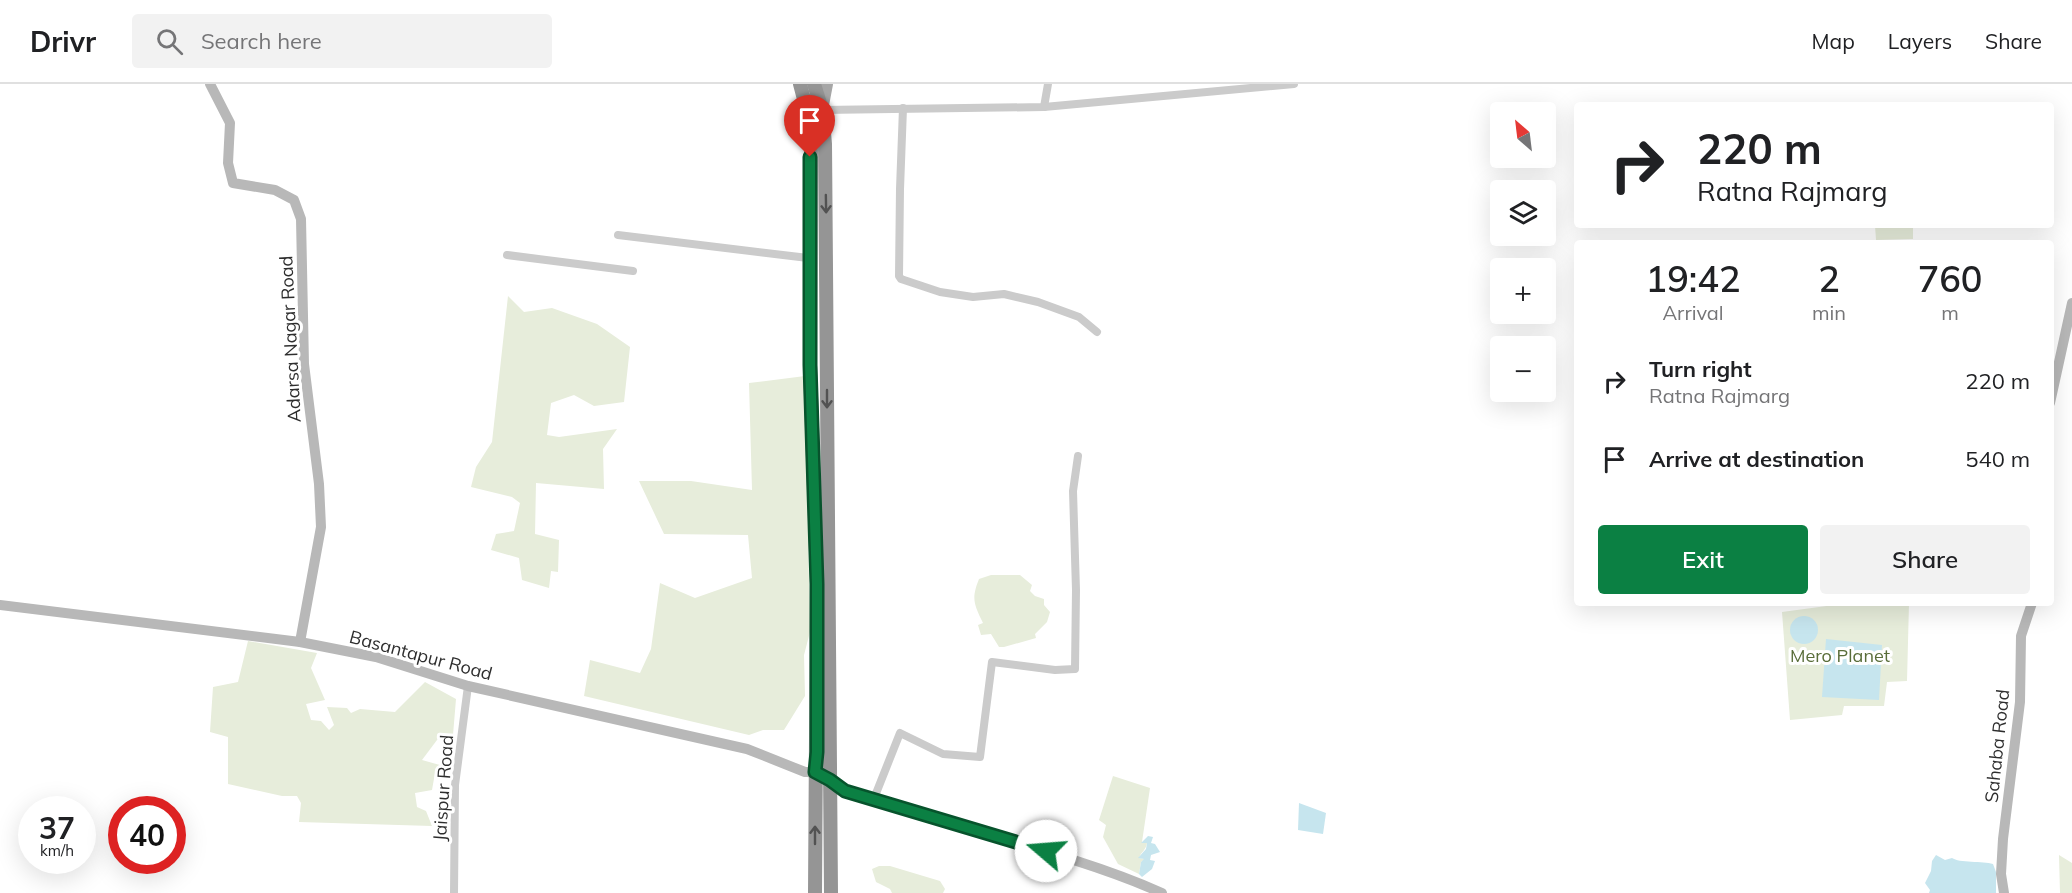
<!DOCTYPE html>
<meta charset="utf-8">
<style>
:root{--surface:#fff;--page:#f2f2f2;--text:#202124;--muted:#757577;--line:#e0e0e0;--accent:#0b8043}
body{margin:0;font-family:Mulish,sans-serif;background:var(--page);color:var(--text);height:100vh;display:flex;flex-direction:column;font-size:22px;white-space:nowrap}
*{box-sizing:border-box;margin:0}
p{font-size:20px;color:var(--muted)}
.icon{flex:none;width:33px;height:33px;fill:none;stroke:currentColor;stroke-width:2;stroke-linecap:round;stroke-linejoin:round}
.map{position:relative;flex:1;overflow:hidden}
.sheet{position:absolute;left:1574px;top:156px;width:480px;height:366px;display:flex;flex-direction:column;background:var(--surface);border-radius:6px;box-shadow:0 6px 24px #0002}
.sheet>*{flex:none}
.top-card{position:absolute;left:1574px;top:18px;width:480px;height:126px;border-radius:6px;box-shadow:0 6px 24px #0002;background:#fff;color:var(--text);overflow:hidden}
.needle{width:39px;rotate:332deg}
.fabs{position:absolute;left:1490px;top:18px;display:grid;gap:12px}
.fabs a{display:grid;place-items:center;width:66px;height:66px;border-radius:6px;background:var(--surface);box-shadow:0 6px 24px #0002;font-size:30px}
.speed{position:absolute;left:18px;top:712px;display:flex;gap:12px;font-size:30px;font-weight:700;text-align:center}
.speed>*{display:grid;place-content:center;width:78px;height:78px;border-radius:50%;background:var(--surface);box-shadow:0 6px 24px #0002;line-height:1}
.speed small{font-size:15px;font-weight:400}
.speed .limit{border:9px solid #d22;background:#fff;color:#111}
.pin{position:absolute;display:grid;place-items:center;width:51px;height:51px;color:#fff;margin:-62px -26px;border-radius:50% 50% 50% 0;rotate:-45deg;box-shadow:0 0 6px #0007}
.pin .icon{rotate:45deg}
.me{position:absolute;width:66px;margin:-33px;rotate:288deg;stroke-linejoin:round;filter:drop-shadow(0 0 4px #0008)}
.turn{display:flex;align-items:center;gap:21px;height:126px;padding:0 24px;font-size:27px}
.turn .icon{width:78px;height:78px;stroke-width:2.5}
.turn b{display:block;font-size:42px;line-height:51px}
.eta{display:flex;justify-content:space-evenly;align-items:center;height:102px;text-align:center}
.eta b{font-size:36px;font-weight:600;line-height:42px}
.cta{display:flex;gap:12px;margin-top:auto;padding:12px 24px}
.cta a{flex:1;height:69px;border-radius:6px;background:var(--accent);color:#fff;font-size:24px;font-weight:600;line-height:69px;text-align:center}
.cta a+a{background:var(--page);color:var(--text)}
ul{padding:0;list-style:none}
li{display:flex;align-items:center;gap:18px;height:78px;padding:0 24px}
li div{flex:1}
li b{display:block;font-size:22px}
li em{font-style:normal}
header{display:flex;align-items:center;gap:36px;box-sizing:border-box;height:84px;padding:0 30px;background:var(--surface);border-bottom:2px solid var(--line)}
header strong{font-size:28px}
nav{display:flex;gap:33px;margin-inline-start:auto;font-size:21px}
.search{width:420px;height:54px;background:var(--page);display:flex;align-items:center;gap:15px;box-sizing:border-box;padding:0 21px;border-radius:6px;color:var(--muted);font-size:22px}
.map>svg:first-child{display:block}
.green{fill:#e7eddb}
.water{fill:#c6e5ee}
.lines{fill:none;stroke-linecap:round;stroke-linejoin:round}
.street{stroke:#cbcbcb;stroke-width:8}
.secondary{stroke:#b8b8b8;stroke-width:10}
.primary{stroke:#a6a6a6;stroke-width:12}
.highway{stroke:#959595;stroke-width:14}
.oneway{stroke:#525252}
.route-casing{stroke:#07532c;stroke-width:15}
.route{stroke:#0b8043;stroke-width:10}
.labels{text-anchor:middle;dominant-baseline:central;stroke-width:6;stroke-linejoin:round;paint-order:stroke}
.street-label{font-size:18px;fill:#2e2e2e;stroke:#fff}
.park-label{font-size:18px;fill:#596d39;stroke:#fff}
</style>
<header>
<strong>Drivr</strong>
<div class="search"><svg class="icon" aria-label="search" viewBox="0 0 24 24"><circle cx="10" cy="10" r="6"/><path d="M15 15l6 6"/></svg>Search here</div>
<nav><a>Map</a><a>Layers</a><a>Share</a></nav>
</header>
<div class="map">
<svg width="2072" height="809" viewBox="0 0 2072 809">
<rect width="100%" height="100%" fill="#fff"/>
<!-- green -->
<g class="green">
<path d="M1875 141H1913V155L1876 156Z"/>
<path d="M508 212 524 228 552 224 597 240 630 263 624 318 594 322 574 311 551 319 547 351 559 353 617 345 603 365 604 405 536 399 535 450 559 456 558 488 551 487 549 504 522 496 519 474 491 466 496 450 514 447 520 419 512 413 471 403 476 383 492 358Z"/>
<path d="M805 292 810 548 804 571 805 612 784 646H763L749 651 584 612 590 576 640 589 651 565 660 499 695 514 752 494 748 451 664 450 639 397H691L752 406 749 299Z"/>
<path d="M991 491H1020L1032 501 1030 507 1035 512 1044 515V521L1050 528 1047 538 1035 550 1036 554 1004 563H999L991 550 981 551 978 541 983 539C974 520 971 515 979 495Z"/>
<path d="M1839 519H1909L1907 597 1887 598 1884 622H1844L1842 631 1790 636 1782 528 1834 521Z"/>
<path d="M248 557 317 569 311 584 325 616 306 620 311 636 321 637 329 646 334 641 327 623 347 624 351 629 360 625 395 628 425 598 456 615 453 651 440 652 422 676 447 683 435 689 432 706 415 709 417 723 426 727 432 742 299 738 301 719 297 712H282L228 700V653L210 648 213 603 238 598Z"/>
<path d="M1113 692 1150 704 1142 758 1147 759C1146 766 1141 768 1139 774L1145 775 1141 778 1139 790 1118 780 1103 753 1106 741 1099 736Z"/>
<path d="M2059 771 2072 779V809H2060Z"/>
<path d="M879 782H890L940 797 945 805 943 809H892L890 805 876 798 872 785Z"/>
</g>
<!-- water -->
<g class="water">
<circle cx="1804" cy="546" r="14"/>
<path d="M1826 555 1882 561 1879 616 1822 613Z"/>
<path d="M1299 719 1326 729 1323 750 1298 746Z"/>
<path d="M1148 752 1153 753 1151 759 1155 760 1160 768 1151 771 1150 776 1155 777 1152 785 1142 793 1139 790 1141 778 1144 775 1138 774 1146 765 1147 759H1141Z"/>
<path d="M1936 771 1945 776 1952 774C1959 779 1983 777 1993 780L1996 788V809H1929L1930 806 1925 799 1931 787 1932 777Z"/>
</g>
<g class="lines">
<!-- street -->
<g class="street">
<path d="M1044 23 1048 0"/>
<path d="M903 24 900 105 899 192 901 195 940 208 973 213 1004 210 1038 218 1079 233 1097 248"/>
<path d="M822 26 1044 23 1294 0"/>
<path d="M618 151 808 174 809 169"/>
<path d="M507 171 633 187"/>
<path d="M873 717 900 649 943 670 980 673 992 578 1055 586 1075 585 1076 506 1073 407 1078 372"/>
<path d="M454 809 455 701 468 602"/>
</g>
<!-- secondary -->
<g class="secondary">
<path d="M210 0 230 39 228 79 233 99 275 106 294 116 301 135 304 280 319 400 321 443 300 558"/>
<path d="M2050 319 2072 219"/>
<path d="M0 521 300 558 376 573 468 602 747 665 805 688C823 687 831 699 845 707 856 713 871 716 884 720 976 751 1072 769 1162 809"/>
<path d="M2004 809 2001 790 2003 755 2020 618 2021 552 2032 519"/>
</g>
<!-- primary -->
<path class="primary" d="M822 26 827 0"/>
<!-- highway -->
<g class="highway">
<path d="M800 0 809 34 811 55 810 281 817 499 815 809"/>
<path d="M814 0 822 26 825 60 831 809"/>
</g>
</g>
<!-- one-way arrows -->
<defs><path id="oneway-shaft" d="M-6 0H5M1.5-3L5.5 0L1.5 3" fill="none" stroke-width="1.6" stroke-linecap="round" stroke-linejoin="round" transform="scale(1.5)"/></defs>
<g class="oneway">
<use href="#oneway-shaft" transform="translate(826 120) rotate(89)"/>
<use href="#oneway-shaft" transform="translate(827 315) rotate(90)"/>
<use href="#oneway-shaft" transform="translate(815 751) rotate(-90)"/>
</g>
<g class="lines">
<defs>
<path id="route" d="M810 73V281L817 500V668L815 688 830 696 845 707 1046 767"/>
</defs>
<!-- route casing -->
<use href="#route" class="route-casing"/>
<!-- route -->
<use href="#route" class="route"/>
</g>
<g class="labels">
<!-- street labels -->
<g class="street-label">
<text transform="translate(290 255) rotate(-93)">Adarsa Nagar Road</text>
<text transform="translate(421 571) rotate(15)">Basantapur Road</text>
<text transform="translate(1997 662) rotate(-84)">Sahaba Road</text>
<text transform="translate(443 704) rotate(-86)">Jaispur Road</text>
</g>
<!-- park labels -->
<g class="park-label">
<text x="1840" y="571">Mero Planet</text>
</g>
</g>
</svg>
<div class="fabs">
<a><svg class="needle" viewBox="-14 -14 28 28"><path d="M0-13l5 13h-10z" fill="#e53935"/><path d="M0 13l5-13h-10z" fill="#757577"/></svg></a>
<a><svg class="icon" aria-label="layers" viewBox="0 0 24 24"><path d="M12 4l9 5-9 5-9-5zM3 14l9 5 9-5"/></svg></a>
<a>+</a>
<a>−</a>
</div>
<div class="speed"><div>37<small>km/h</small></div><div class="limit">40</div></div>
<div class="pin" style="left:810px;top:73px;background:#d93025"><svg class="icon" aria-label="arrive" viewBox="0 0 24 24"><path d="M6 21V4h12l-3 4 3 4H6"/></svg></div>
<svg class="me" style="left:1046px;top:767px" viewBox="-20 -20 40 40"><circle r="19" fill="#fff"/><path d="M0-13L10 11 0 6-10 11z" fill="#0b8043"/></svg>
<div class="top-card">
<div class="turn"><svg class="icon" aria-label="right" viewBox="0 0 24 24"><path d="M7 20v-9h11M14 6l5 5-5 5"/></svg><div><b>220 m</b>Ratna Rajmarg</div></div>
</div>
<section class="sheet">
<div class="eta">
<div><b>19:42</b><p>Arrival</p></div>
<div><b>2</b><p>min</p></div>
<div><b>760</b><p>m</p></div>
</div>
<ul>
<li><svg class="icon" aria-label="right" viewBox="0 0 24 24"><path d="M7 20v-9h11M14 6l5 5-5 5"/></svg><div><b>Turn right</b><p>Ratna Rajmarg</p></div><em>220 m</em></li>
<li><svg class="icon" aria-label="arrive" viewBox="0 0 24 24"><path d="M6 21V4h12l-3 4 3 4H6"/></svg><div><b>Arrive at destination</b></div><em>540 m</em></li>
</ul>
<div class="cta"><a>Exit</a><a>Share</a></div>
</section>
</div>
